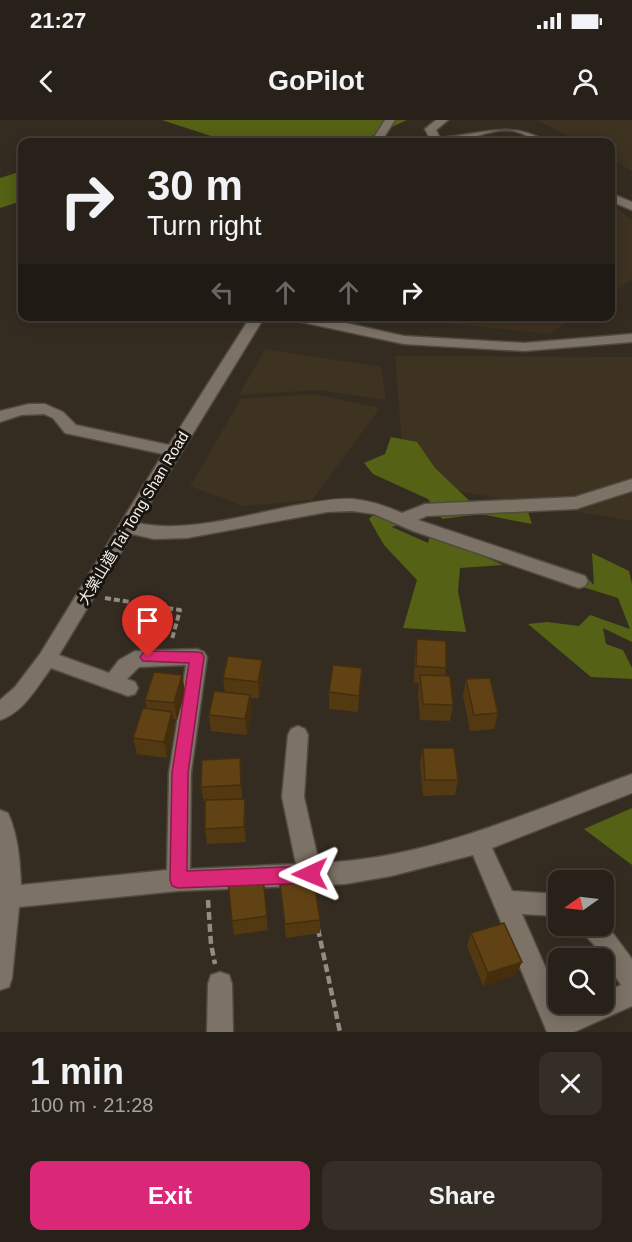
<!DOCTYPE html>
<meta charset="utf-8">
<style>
:root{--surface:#282119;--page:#342e26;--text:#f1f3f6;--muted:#a5a3a2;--line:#443e38;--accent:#db2777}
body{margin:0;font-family:Arial,"Noto Sans TC",sans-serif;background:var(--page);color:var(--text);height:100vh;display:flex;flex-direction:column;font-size:22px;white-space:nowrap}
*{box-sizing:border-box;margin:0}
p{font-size:20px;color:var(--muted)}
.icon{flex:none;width:33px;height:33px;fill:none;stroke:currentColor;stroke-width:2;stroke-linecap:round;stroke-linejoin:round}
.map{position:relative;height:912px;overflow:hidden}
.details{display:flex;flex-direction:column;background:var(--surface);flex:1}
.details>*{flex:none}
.banner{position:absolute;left:18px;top:18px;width:597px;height:183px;border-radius:12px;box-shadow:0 3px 15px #0003,0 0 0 2px var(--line);background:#282119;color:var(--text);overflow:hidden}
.needle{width:39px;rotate:256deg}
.buttons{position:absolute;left:548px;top:750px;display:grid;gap:12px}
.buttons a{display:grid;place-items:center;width:66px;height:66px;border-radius:12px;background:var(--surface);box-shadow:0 3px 15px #0003,0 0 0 2px var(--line);font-size:30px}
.pin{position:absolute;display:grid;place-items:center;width:51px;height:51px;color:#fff;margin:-62px -26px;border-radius:50% 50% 50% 0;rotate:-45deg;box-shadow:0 0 6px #0007}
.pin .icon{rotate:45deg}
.me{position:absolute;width:66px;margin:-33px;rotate:269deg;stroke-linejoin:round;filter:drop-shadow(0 0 4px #0008)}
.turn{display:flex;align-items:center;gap:21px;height:126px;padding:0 30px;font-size:27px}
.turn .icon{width:78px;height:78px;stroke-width:2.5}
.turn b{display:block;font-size:42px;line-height:51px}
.lanes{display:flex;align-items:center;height:57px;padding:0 30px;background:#0003;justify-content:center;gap:30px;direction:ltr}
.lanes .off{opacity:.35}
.round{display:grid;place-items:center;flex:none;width:63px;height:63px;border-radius:12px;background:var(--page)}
.head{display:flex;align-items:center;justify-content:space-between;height:102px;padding:0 30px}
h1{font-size:36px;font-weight:600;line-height:45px}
.cta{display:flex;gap:12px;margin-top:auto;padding:12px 30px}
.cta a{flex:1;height:69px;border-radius:12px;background:var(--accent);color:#fff;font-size:24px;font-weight:600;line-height:69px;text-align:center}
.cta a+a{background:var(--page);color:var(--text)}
.status{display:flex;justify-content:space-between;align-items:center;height:42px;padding:0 30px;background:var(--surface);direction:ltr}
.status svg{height:16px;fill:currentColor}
header{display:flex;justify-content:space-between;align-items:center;height:78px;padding:0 30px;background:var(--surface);font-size:27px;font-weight:600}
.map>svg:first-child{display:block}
.built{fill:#3e3221}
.forest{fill:#556114}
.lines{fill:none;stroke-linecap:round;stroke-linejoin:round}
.minor-casing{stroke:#504a40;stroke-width:3}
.path-far1{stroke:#938c83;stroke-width:4;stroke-dasharray:6 3;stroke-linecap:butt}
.path{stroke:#938c83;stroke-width:4.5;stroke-dasharray:8 4;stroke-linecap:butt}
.minor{fill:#7c7266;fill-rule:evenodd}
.wall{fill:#533911}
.shaded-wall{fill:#442e0e}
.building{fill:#614214;stroke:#442e0e;stroke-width:1.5}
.route{fill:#db2777;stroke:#8e194d;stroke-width:1.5}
.labels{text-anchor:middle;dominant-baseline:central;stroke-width:6;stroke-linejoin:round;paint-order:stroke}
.street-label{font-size:15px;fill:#f6f0e9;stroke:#191510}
</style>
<div class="status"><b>21:27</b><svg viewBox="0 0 49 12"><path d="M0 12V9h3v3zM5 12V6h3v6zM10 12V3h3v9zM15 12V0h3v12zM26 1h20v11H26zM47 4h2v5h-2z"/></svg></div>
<header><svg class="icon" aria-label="back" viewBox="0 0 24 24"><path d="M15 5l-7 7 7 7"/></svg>GoPilot<svg class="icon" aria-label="person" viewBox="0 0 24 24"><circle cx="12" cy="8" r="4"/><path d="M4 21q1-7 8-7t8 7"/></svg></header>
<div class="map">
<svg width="632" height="912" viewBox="0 0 632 912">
<rect width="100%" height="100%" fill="#352c21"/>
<!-- built -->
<g class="built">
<path d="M537 0H632V51L611 39 610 22H580Z"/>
<path d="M610 83 632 100V159L611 174Z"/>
<path d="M388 197H576L549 214Z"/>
<path d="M265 229 381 247 386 280 319 270 239 275Z"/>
<path d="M395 236 632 237V401L405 362Z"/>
<path d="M313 274 380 288 312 380 243 386 190 366 241 279Z"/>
</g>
<!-- forest -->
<g class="forest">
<path d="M162 0H407L359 22H229Z"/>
<path d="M22 51V81L0 88V58Z"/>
<path d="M391 317 417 322 435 348 477 388 528 392 532 404 480 394 442 399 428 379 373 354 364 343 385 334Z"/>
<path d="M373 395 401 404 392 407 428 423 430 416 463 427 503 445 460 448 458 471 466 512 403 508 417 460 384 425 369 399Z"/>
<path d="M592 433 629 451 632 464V522L603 508 606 524 623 530 632 548V559L591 557 528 504 547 502 579 506 590 495 630 509 618 478 535 452 583 454 594 465Z"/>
<path d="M632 688V745L584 709Z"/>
</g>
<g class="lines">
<defs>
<g id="minor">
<path d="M385 0H395L381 22H371Z"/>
<path d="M436 0H448L436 10 440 18C481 14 513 0 547 22H536C508 0 490 13 458 22 448 24 435 22 425 22L430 19 425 9Z"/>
<path d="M610 73 632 82V90L610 81Z"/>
<path d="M251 196H265L138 403C187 414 249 394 298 385 316 382 335 378 353 379 371 381 386 386 402 393L425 384 575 377 632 359V371L576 389 427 396 418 400 585 456 588 461 585 466 579 468 573 466 413 411 374 394 352 391 327 392 187 418 154 419 132 414 59 535 109 553 119 540 135 531 197 529 204 532 207 537 191 653 190 749 296 744 282 677 288 615 291 609 298 606 305 609 308 615 304 677 319 743C430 739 530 691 632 654V673L492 728 512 771 558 774V796L522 794 558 876V884H561L564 890 579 884H603V873L621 865 596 827 584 814 580 806H603V800L632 839V886L574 912H547L473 735 391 756 345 764 178 771 19 787 12 858 9 867 0 870V690L8 693C18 715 20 741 21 765L167 750 169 653 186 545 139 547 127 559 135 562 138 568 135 574 128 576 51 548C37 567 23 593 0 600V580L15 567 40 534 163 334 65 313 53 298 44 294 21 295 0 302V291L29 284H45L63 292 76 305 169 325Z"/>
<path d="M286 196H314L404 216 524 223 632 214V222L524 231 404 224 292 200Z"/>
<path d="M220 852 229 855 232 864 233 912H207L208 864 211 855Z"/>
</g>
</defs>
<!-- minor casing -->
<use href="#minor" class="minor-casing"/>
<!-- path-far1 -->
<path class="path-far1" d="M105 478 180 490 172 519"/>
<!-- path -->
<g class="path">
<path d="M208 780 211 824 215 844"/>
<path d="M318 809 340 912"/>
</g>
<!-- minor -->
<use href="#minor" class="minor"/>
</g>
<!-- wall -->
<g class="wall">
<path d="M417 519 446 548 445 556 453 585 450 601 420 600 418 572 419 563H414L415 536Z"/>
<path d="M362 548 358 592 329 589V572Z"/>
<path d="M182 555 185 572 177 600 173 599 175 608 167 638 137 634 133 618 147 589 145 580Z"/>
<path d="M263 557 259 578H250L252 591 247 615 211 611 209 595 225 572 223 558Z"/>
<path d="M466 559 498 593 494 609 470 611 463 576Z"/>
<path d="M423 628 458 660 455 675 423 676 420 643Z"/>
<path d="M242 654V679H245L246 694V722L207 724 205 709V682H204L201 667Z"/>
<path d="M263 757 268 810 234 815 232 801Z"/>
<path d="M280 765 320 800V813L286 818Z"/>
<path d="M471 813 516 855 483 866 467 826Z"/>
</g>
<!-- shaded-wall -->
<g class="shaded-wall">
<path d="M262 540 263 557 259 578 258 562Z"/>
<path d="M362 548 361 565 358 592 359 576Z"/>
<path d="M182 555 185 572 177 600 174 583Z"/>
<path d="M250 575 252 591 247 615 245 599Z"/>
<path d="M172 592 175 608 167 638 164 622Z"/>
<path d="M240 638 242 654V681L241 665Z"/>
<path d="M245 679 246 694V722L244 707Z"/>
<path d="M522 842 516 855 483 866 488 853Z"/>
</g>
<!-- building -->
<g class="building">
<path d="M417 519 446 521V548L416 546Z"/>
<path d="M228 536 262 540 258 562 223 558Z"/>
<path d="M333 545 362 548 359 576 329 572Z"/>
<path d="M154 552 182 555 174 583 145 580Z"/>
<path d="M420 555 450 556 453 585 423 584Z"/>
<path d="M490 558 498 593 474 595 466 559Z"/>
<path d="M214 571 250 575 245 599 209 595Z"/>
<path d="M143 588 172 592 164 622 133 618Z"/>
<path d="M423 628H454L458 660H425Z"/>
<path d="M240 638 241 665 201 667 202 640Z"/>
<path d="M245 679 244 707 205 709V680Z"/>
<path d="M263 757 267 796 232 801 228 762Z"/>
<path d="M314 761 320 800 285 804 280 765Z"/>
<path d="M504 803 522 842 488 853 471 813Z"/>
</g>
<!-- route -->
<path class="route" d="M148 531 197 532 202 533 204 537 188 653 187 751 310 746 316 749 318 754 316 760 310 763 178 768 172 766 170 760 172 653 189 543 143 541 140 537 143 533Z"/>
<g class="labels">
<!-- street labels -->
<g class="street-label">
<text transform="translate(133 398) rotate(-59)">大棠山道 Tai Tong Shan Road</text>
</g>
</g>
</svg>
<div class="buttons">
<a><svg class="needle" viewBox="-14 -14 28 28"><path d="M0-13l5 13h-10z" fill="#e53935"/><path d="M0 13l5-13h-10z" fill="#a5a3a2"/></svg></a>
<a><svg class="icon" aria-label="search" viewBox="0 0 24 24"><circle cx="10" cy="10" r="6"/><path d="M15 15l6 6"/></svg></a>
</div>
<div class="pin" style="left:148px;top:537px;background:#d93025"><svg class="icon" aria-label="arrive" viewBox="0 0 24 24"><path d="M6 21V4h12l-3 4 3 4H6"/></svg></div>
<svg class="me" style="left:310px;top:754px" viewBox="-20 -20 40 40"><path d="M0-17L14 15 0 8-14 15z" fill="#db2777" stroke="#fff" stroke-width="4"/></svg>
<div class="banner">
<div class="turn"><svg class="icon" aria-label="right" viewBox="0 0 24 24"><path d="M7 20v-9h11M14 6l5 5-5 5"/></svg><div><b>30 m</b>Turn right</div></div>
<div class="lanes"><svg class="icon off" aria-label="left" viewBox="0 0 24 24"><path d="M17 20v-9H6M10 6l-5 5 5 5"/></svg><svg class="icon off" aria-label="ahead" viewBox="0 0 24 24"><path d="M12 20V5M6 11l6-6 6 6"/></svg><svg class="icon off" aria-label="ahead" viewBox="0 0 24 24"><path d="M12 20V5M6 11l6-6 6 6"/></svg><svg class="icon" aria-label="right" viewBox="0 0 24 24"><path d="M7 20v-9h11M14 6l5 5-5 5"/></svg></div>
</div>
</div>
<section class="details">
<div class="head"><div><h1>1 min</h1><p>100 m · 21:28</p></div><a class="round"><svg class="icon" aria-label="close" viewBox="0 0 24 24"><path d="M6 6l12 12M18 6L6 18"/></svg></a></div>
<div class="cta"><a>Exit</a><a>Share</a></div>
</section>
